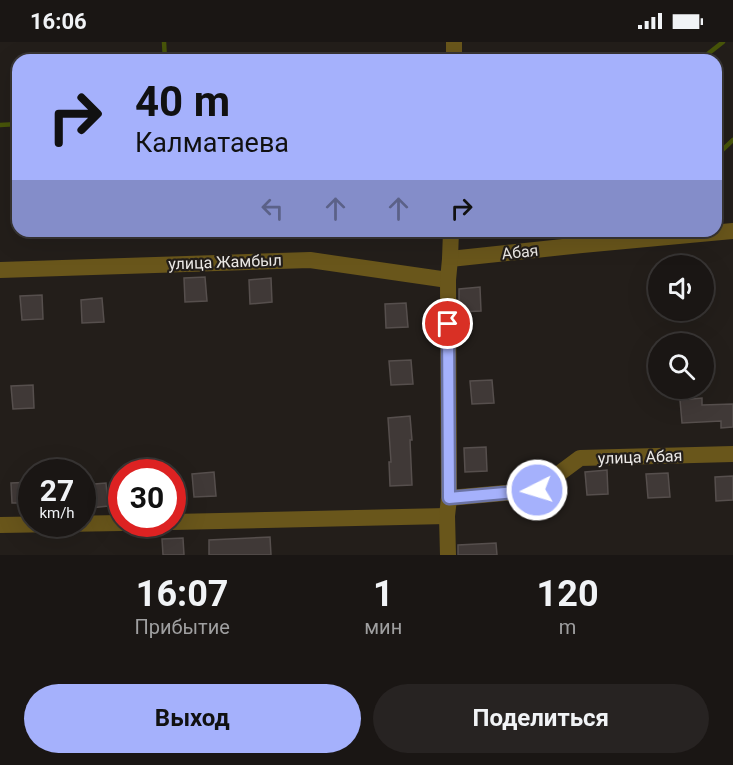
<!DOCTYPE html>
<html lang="ru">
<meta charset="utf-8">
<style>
:root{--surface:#1a1614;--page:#272322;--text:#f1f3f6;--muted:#9f9fa0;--line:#383534;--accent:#a5b1fc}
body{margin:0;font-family:Roboto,sans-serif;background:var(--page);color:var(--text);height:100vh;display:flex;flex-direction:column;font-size:22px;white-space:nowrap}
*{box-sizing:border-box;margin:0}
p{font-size:20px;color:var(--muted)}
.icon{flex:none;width:33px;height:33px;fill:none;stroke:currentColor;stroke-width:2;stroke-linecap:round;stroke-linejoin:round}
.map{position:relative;height:513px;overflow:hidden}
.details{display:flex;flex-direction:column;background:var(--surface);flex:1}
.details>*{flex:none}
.hud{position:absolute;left:12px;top:12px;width:710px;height:183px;border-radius:18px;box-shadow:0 6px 24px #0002,0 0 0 2px var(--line);background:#a5b1fc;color:#111;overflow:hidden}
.controls{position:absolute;left:648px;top:213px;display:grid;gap:12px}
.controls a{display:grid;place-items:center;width:66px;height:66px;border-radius:50%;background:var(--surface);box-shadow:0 6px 24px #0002,0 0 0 2px var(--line);font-size:30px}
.speed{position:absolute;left:18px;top:417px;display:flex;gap:12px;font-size:30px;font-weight:700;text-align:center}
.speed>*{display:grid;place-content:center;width:78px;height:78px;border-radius:50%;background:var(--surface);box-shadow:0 6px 24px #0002,0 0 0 2px var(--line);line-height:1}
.speed small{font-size:15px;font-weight:400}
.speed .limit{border:9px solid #d22;background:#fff;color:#111}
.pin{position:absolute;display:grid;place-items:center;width:51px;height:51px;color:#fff;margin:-26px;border:3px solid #fff;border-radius:50%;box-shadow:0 2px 6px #0007}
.me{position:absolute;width:66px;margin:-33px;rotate:265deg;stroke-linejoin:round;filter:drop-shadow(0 0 4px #0008)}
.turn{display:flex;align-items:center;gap:21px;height:126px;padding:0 24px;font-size:27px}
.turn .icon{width:78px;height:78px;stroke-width:2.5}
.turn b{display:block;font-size:42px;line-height:51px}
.lanes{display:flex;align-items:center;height:57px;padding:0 24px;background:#0003;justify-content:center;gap:30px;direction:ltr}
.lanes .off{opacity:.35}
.eta{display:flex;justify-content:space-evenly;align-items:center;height:102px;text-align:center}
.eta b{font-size:36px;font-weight:700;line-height:42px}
.action{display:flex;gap:12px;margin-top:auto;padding:12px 24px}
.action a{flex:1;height:69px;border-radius:36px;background:var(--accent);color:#111;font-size:24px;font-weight:700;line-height:69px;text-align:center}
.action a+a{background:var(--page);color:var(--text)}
.status{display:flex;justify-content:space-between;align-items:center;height:42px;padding:0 30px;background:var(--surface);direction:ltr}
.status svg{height:16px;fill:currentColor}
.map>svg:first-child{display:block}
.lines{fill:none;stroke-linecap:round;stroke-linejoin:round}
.stream{stroke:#475409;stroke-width:4.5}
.building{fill:#403937;stroke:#564f4d;stroke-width:1.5}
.street{stroke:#69561b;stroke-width:16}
.route-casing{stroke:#6b73a4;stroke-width:15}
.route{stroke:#a5b1fc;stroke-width:10}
.labels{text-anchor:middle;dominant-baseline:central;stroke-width:4.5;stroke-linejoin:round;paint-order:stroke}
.street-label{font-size:16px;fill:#ebe8e5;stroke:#231e1a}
</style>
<div class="status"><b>16:06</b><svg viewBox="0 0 49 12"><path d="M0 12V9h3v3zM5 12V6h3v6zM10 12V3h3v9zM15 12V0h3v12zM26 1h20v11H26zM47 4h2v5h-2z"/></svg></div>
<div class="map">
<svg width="733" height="513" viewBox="0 0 733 513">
<rect width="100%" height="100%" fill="#231e1a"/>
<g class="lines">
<!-- stream -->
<g class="stream">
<path d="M164 0 165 18"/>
<path d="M700 18 723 0"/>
<path d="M0 83 18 82"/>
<path d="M716 114 733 98"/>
</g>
</g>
<!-- building -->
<g class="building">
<path d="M205 235 207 259 185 260 184 236Z"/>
<path d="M271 236 272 260 250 262 249 238Z"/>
<path d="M480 245 481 269 459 270V247Z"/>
<path d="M42 253 43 277 22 278 20 254Z"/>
<path d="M102 256 104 280 82 281 81 258Z"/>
<path d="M406 261 408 285 386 286 385 262Z"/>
<path d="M411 318 413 342 391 343 389 319Z"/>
<path d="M492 338 494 361 472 362 470 339Z"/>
<path d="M33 343 34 366 13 367 11 344Z"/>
<path d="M702 356V363L733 362V385L721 386V379L682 381 680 358Z"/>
<path d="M410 374 412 398H410L412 443 390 444 389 420H391L388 376Z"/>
<path d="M486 405 487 429 465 430 464 406Z"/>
<path d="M607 428 608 452 587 453 585 430Z"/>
<path d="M214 430 216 454 194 455 192 432Z"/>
<path d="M668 431 670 455 648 456 646 432Z"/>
<path d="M733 434V458L716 459 715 435Z"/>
<path d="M32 440V461H12L11 441Z"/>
<path d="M106 441 108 464 82 467V443Z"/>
<path d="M270 495 271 513H209V498Z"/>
<path d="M183 496 184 513H163L162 497Z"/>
<path d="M496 501 497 513H458V503Z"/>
</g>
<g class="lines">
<!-- street -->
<g class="street">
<path d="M454 18V0"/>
<path d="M450 217 582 203 733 189"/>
<path d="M0 228 310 218 448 238"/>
<path d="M449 456 537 448 580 416 733 412"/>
<path d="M172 480 447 474"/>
<path d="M0 483 122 481"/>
<path d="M448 513 447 474 449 456 448 238 450 217 451 189"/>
</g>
</g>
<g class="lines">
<defs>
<path id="route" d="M448 282 449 456 537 448"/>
</defs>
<!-- route casing -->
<use href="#route" class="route-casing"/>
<!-- route -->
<use href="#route" class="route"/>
</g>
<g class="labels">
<!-- street labels -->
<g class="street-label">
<text transform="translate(520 210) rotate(-6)">Абая</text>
<text transform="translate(225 220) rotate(-2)">улица Жамбыл</text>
<text transform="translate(640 415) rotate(-2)">улица Абая</text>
</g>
</g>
</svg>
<div class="controls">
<a><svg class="icon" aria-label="sound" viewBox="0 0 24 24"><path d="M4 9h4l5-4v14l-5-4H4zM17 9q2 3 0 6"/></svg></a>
<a><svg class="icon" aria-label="search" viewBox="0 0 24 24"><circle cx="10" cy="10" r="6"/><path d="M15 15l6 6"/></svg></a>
</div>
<div class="speed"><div>27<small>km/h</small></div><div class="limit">30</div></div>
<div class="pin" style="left:448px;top:282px;background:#d93025"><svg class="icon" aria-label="arrive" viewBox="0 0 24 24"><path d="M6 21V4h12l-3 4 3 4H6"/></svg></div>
<svg class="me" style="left:537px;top:448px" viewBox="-20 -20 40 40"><circle r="17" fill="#a5b1fc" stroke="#fff" stroke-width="3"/><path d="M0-11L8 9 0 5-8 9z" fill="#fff"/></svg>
<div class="hud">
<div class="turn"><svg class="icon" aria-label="right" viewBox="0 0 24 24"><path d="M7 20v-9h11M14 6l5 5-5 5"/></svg><div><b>40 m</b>Калматаева</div></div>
<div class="lanes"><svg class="icon off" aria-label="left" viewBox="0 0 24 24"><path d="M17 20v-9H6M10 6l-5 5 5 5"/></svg><svg class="icon off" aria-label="ahead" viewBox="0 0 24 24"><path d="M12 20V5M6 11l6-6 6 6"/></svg><svg class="icon off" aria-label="ahead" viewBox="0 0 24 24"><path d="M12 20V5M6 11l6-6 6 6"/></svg><svg class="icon" aria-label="right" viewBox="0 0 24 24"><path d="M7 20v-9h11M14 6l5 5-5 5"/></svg></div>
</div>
</div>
<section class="details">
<div class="eta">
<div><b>16:07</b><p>Прибытие</p></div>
<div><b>1</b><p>мин</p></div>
<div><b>120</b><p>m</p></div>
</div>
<div class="action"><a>Выход</a><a>Поделиться</a></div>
</section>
